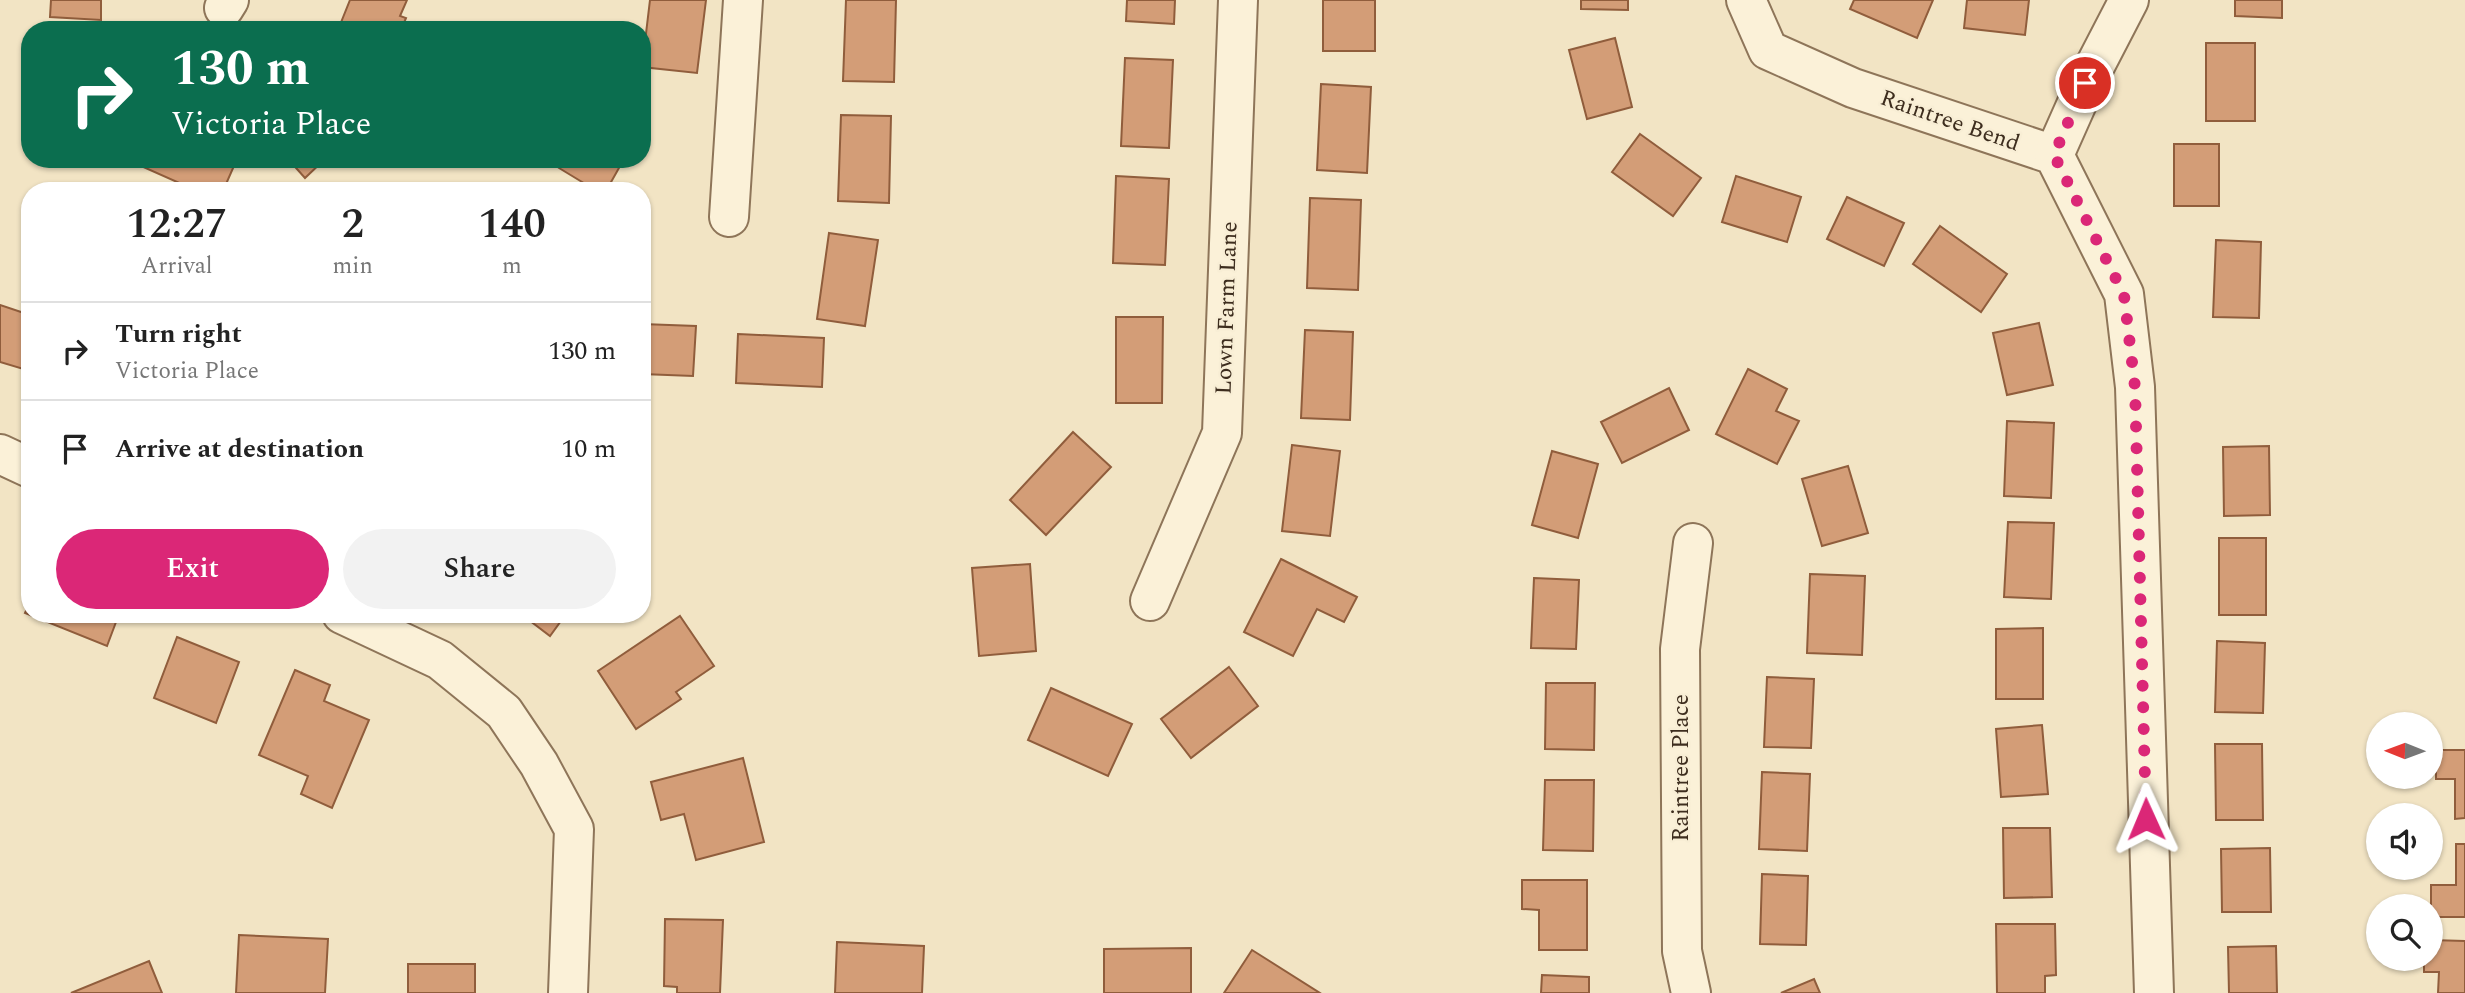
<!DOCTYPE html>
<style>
:root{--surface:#fff;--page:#f2f2f2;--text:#222;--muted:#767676;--line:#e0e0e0;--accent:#db2777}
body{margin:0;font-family:Spectral,serif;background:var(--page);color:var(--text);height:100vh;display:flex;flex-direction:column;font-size:26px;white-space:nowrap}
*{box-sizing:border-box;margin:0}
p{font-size:23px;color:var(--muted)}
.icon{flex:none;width:38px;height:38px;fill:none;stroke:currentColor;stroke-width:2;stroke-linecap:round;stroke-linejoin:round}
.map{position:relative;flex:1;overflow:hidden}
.details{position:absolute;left:21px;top:182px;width:630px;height:441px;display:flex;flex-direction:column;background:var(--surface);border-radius:28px;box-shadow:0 2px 5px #0004}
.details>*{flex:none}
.top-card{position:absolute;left:21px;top:21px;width:630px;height:147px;border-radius:28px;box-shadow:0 2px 5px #0004;background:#0b6e4f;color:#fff;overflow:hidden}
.needle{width:46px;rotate:271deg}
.tools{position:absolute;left:2366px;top:712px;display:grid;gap:14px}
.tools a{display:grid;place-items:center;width:77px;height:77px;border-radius:50%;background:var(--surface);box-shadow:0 2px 5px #0004;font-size:35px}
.pin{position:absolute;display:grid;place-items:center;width:60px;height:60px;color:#fff;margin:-30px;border:4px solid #fff;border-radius:50%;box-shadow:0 2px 7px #0007}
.me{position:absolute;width:77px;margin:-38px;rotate:359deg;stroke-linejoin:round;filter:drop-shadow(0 0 5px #0008)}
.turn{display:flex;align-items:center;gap:24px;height:147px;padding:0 35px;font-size:32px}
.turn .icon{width:91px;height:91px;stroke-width:2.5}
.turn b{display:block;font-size:49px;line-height:60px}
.eta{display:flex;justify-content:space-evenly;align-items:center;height:119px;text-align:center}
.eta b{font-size:42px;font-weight:600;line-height:49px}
.action{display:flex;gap:14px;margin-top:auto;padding:14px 35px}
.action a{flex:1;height:80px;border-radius:42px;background:var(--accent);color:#fff;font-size:28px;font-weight:600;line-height:80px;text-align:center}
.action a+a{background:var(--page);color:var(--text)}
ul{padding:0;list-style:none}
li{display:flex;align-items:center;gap:21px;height:98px;padding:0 35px;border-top:2px solid var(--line)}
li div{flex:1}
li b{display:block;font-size:26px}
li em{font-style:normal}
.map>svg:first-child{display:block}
.building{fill:#d39d77;stroke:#905d3c;stroke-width:2}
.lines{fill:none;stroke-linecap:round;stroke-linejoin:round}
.minor-casing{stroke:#8e7559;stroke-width:42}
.minor{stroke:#fbf1d8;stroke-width:38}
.route{stroke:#db2777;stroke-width:12;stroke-dasharray:0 21.6}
.labels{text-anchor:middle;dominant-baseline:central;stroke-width:5;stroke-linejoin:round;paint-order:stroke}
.street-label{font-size:23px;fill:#3d2d1e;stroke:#f8eed5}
</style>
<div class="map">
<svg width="2465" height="993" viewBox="0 0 2465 993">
<rect width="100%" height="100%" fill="#f2e4c4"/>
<!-- building -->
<g class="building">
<path d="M51 0H101V20L50 17Z"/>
<path d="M350 0H407L400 16 406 18 401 30H338Z"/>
<path d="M650 0H706L697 73 642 67Z"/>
<path d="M846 0H896L894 82 843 81Z"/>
<path d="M1127 0H1175L1174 24 1126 21Z"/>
<rect x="1323" y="0" width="52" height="51"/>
<path d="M1581 0H1628V10L1581 9Z"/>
<path d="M1854 0H1933L1917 38 1850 9Z"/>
<path d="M1967 0H2029L2025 35 1964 28Z"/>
<path d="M2235 0H2282V18L2235 16Z"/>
<path d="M1615 38 1632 107 1587 119 1569 50Z"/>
<rect x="2206" y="43" width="49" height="78"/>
<path d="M1125 58 1173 60 1169 148 1121 146Z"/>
<path d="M1321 84 1371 87 1367 173 1317 170Z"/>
<path d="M841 115 891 116 889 203 838 201Z"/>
<path d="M1640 134 1701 178 1673 216 1612 172Z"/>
<rect x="2174" y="144" width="45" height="62"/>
<path d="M144 159H237L223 191H182L184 185 141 166Z"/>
<path d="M288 159H325L305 178Z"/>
<path d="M564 159H624L606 191H597L559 168Z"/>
<path d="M1116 176 1169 179 1165 265 1113 263Z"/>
<path d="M1736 176 1801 197 1787 242 1722 222Z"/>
<path d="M1847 197 1904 223 1884 266 1827 239Z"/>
<path d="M1310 198 1361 200 1358 290 1307 288Z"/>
<path d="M1940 226 2007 274 1981 312 1913 264Z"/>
<path d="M829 233 878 240 865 326 817 319Z"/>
<path d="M2216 240 2261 242 2259 318 2213 317Z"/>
<path d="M0 305 30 315V371L0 362Z"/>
<path d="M1116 317H1163L1162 403H1116Z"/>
<path d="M2039 323 2053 385 2007 395 1993 333Z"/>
<path d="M642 324 696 326 693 376 642 374Z"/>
<path d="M1305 330 1353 332 1350 420 1301 418Z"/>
<path d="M738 334 824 338 822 387 736 383Z"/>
<path d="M1748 369 1787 389 1776 411 1799 421 1777 464 1716 434Z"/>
<path d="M1669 388 1689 430 1622 463 1601 422Z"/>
<path d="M2007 421 2054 423 2051 498 2004 496Z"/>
<path d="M1073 432 1111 467 1046 535 1010 500Z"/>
<path d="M1292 445 1340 451 1330 536 1282 531Z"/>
<path d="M2269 446 2270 515 2224 516 2223 447Z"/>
<path d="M1552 451 1598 464 1578 538 1532 525Z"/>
<path d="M1848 466 1868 533 1822 546 1802 479Z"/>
<path d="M2008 522 2054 523 2051 599 2004 597Z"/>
<rect x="2219" y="538" width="47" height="77"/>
<path d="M1281 559 1357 597 1344 622 1317 609 1293 656 1244 632Z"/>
<path d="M1030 564 1036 651 979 656 972 568Z"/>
<path d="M1810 574 1865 576 1862 655 1807 653Z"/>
<path d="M1534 578 1579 580 1576 649 1531 648Z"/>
<path d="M30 602V614H119L107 646 25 613Z"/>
<path d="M521 614H566L550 636Z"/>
<path d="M680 616 714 666 676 692 681 699 636 729 598 671Z"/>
<path d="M2043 628V699H1996V629Z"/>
<path d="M177 637 239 662 216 723 154 698Z"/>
<path d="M2217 641 2265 643 2263 713 2215 712Z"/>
<path d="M1229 667 1258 706 1191 758 1161 719Z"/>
<path d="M295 670 330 685 324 701 369 720 332 808 301 794 308 776 259 755Z"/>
<path d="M1767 677 1814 679 1811 748 1764 747Z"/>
<path d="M1546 683H1595L1594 750 1545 749Z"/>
<path d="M1051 688 1132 724 1108 776 1028 740Z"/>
<path d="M2042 725 2048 794 2001 797 1996 729Z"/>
<path d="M2215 744H2262L2263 820H2216Z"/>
<path d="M2436 750H2465V818L2455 819V779H2436Z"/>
<path d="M743 758 764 842 696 860 684 814 661 820 651 782Z"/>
<path d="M1762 772 1810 774 1807 851 1759 849Z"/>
<path d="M1545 780H1594L1593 851 1543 850Z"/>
<path d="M2003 828H2050L2052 897 2004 898Z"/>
<path d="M2456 844H2465V917H2431V885H2456Z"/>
<path d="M2270 848 2271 912H2222L2221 849Z"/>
<path d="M1762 874 1808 876 1806 945 1760 944Z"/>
<path d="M1522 880H1587V950H1539V910L1522 909Z"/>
<path d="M665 919 723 920 720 993H677V987L664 986Z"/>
<path d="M1996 924H2055L2056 975 2045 976V993H1997Z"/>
<path d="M239 935 328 939 325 993H236Z"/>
<path d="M2431 940 2465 941V993H2438L2439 972H2424V959H2431Z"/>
<path d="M837 942 924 946 922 993H835Z"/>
<path d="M2276 946 2277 993H2229L2228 947Z"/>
<path d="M1191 948V993H1104V949Z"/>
<path d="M1252 950 1320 993H1224Z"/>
<path d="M149 961 162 993H71Z"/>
<rect x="408" y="964" width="67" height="29"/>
<path d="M1542 975 1589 977V993H1541Z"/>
<path d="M1814 979 1820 993H1781Z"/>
</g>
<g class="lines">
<defs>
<g id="minor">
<path d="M1746 0 1768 50 1853 88 2054 155 2124 294 2135 387 2154 993"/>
<path d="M224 8 229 0"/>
<path d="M2054 155 2086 83 2129 0"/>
<path d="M729 217 743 0"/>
<path d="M0 454 30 468"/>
<path d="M1150 601 1222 433 1238 0"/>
<path d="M342 614 440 660 504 712 539 764 574 829 568 993"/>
<path d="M1691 993 1682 951 1680 649 1693 543"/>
</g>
</defs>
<!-- minor casing -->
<use href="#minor" class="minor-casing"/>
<!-- minor -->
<use href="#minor" class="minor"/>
</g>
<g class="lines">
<!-- route -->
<path class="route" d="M2085 83 2054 155 2124 295 2135 387 2146 819"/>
</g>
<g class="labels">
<!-- street labels -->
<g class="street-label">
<text transform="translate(1950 121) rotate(19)">Raintree Bend</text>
<text transform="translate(1227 308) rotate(-88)">Lown Farm Lane</text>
<text transform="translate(1681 768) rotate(-90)">Raintree Place</text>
</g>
</g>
</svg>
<div class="tools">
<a><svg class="needle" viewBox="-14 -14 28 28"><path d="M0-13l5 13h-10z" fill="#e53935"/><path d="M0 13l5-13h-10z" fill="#767676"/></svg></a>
<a><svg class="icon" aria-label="sound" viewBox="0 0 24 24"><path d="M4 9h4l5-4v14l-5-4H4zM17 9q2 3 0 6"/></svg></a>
<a><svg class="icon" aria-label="search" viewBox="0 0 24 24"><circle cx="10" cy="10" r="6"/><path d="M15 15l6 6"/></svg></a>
</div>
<div class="pin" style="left:2085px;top:83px;background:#d93025"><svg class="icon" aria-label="arrive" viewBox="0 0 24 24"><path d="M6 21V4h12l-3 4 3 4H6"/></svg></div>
<svg class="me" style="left:2146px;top:819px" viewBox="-20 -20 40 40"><path d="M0-17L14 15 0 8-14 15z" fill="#db2777" stroke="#fff" stroke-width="4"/></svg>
<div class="top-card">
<div class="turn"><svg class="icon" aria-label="right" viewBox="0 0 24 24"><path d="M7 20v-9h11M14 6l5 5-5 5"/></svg><div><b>130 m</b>Victoria Place</div></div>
</div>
<section class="details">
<div class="eta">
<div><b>12:27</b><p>Arrival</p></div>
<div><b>2</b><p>min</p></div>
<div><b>140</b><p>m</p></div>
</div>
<ul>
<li><svg class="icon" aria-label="right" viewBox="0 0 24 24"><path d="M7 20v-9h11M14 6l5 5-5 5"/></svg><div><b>Turn right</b><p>Victoria Place</p></div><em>130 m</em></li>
<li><svg class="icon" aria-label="arrive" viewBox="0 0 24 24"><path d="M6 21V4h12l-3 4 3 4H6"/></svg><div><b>Arrive at destination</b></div><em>10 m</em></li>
</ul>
<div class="action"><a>Exit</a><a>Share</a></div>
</section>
</div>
